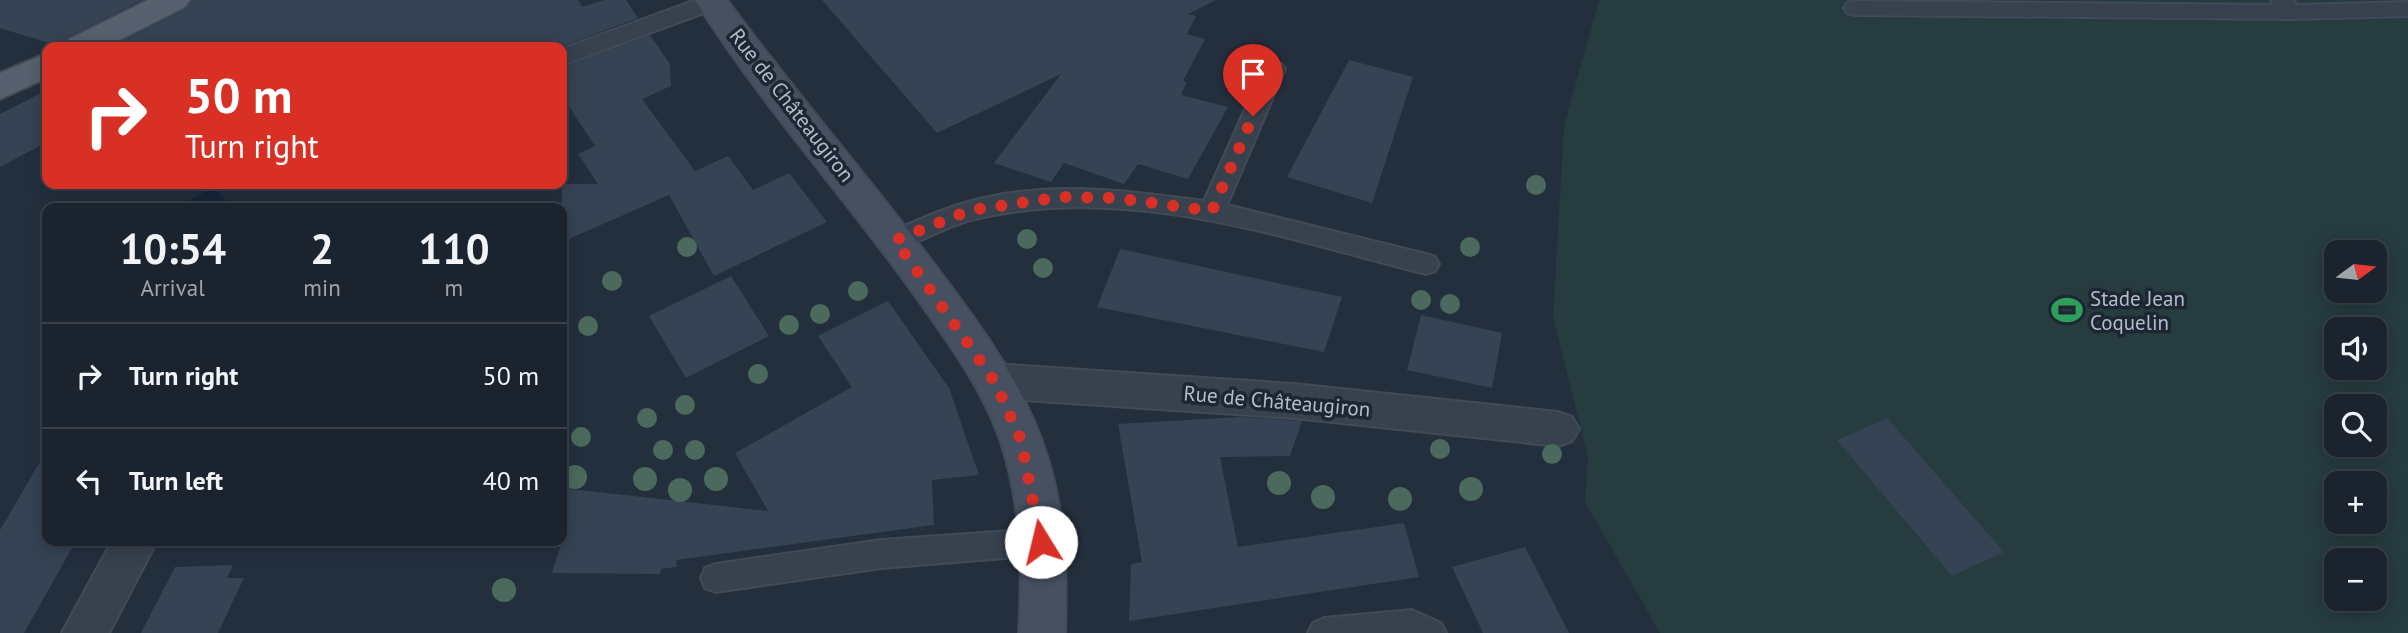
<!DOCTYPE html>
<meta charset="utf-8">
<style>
:root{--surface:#1b232e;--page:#242b36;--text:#f1f3f6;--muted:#a0a4aa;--line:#39404a}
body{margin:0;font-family:"PT Sans",sans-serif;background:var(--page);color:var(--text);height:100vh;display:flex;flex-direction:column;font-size:26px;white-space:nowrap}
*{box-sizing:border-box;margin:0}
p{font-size:23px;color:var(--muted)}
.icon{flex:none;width:38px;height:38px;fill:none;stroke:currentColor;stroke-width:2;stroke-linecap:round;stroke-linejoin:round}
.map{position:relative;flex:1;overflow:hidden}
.details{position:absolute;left:42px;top:203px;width:525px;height:343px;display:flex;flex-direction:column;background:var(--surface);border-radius:14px;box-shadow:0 4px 18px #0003,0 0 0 2px var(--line)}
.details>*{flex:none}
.hud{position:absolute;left:42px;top:42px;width:525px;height:147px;border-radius:14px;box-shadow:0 4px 18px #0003,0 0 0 2px var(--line);background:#d93025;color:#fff;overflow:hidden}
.needle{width:46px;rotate:75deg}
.buttons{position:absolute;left:2324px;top:240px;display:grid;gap:14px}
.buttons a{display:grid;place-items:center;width:63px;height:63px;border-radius:14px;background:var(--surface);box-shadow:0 4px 18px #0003,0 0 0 2px var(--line);font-size:35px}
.pin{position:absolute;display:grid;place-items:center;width:60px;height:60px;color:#fff;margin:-72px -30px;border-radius:50% 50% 50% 0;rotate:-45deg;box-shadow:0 0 7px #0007}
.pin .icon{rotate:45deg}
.me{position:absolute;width:77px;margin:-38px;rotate:351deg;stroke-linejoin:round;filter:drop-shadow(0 0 5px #0008)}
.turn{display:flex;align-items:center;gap:24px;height:147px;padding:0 28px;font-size:32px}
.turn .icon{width:91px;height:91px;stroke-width:2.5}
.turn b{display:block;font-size:49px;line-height:60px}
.eta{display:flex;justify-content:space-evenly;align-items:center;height:119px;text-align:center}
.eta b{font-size:42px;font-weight:800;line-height:49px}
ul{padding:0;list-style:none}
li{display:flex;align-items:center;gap:21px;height:105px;padding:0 28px;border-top:2px solid var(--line)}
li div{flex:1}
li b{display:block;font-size:26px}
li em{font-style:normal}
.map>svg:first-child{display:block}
.green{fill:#263c3f;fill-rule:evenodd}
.water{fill:#17263c}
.building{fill:#364354}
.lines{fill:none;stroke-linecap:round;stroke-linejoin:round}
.service-casing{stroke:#414a57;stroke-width:4}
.minor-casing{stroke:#414a57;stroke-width:4}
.secondary-casing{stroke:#414a57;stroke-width:4}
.primary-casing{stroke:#414a57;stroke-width:4}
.service{fill:#38414e;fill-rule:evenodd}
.minor{fill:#38414e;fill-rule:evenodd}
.secondary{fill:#465061;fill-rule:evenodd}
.primary{fill:#56606e;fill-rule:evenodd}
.tree{fill:#4b6a5d}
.route{stroke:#d93025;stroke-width:12;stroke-dasharray:0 21.6}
.labels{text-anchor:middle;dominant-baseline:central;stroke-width:7;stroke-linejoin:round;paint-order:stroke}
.street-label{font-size:21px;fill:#b4bcc9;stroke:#1d2633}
.poi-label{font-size:21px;fill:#b4bcc9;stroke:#1d2633;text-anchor:start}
</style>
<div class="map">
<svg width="2408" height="633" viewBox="0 0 2408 633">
<rect width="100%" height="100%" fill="#242f3e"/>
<!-- green -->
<path class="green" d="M1599 0H2408V633H1660L1585 502 1588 457 1553 317 1564 126ZM2336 252H2375V290H2336ZM2336 329H2375V368H2336ZM2336 406H2375V444H2336ZM2336 483H2375V522H2336ZM2336 560H2375V598H2336Z"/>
<!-- water -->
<path class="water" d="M214 187 227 201 213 208H176Z"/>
<!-- building -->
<g class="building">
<path d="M0 0H142L68 37 62 47 0 28Z"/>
<path d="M193 0H578L582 7 604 0H626L638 18 560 47H111L186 9Z"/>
<path d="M822 0H1216L1188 14 1196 16 1187 34 1205 39 1183 81 1187 82 1181 95 1228 107 1188 179 1138 164 1124 184 1064 163 1051 182 994 163 1061 74 937 133Z"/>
<path d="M650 35 670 64 671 86 642 99 695 171 728 156 753 190 789 173 827 222 714 276 669 195 562 242V184H598L578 154 595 146 562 96V67Z"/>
<path d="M1349 60 1413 77 1372 203 1287 177Z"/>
<path d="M47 90V142L0 167V114Z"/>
<path d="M1120 249 1342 297 1324 352 1097 307Z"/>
<path d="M731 276 769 336 686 378 649 316Z"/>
<path d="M888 301 949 388 979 475 932 480 934 525 676 560 677 567 661 569 660 574 552 573 562 541V488L768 511 735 453 852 387 818 336Z"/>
<path d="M1421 315 1502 333 1492 388 1407 370Z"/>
<path d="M1240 417 1302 421 1290 456 1220 457 1238 547 1404 523 1419 577 1129 621 1131 564 1142 562 1118 424Z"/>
<path d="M1887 418 2004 552 1952 576 1837 440Z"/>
<path d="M47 450V541H76L24 633H0V530Z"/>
<path d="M1525 547 1569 633H1483L1452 567Z"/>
<path d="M233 565 227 578H244L218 633H141L175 567Z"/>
</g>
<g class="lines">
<defs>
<g id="service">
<path d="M696 0 723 2 720 7 562 65V49Z"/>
<path d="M2271 0H2293L2297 5 2408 2V16L2291 19 1855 15 1847 13 1844 8 1847 3 1855 1 2274 5Z"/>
<path d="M1274 61 1282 64 1285 69 1227 205 1426 254 1435 257 1439 264 1435 271 1426 274C1280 237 1127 183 975 219 948 225 923 241 896 250L887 247 883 240 887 233C914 223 940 209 968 202 1046 180 1126 190 1204 201L1263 69 1266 64Z"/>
<path d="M1041 529 1051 533 1056 542 1051 551 1041 555 881 568 716 592 705 588 701 578 705 568 716 564 881 540Z"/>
<path d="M1412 610 1441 623 1446 633H1308L1313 623 1324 618Z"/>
</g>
<g id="minor">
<path d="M995 364 1294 384 1558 412 1572 417 1579 429 1572 441 1558 446 1294 418 995 398 981 393 975 381 981 369Z"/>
<path d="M112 541H157L109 633H62Z"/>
</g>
<path id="secondary" d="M695 0H727C790 86 859 166 924 251 973 315 1024 381 1048 459 1065 515 1067 575 1065 633H1019C1023 568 1021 501 1000 439 981 386 946 339 914 294 843 195 760 103 695 0Z"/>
<g id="primary">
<path d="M148 0H190L185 7 106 47H64L69 39Z"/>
<path d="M47 53V78L0 99V73Z"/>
</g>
</defs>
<!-- service casing -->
<use href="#service" class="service-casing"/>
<!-- minor casing -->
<use href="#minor" class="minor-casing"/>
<!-- secondary casing -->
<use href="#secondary" class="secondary-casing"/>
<!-- primary casing -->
<use href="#primary" class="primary-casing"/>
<!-- service -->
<use href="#service" class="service"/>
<!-- minor -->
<use href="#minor" class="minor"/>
<!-- secondary -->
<use href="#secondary" class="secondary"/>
<!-- primary -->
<use href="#primary" class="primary"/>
</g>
<!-- trees -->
<g class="tree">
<circle cx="1536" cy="185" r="10"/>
<circle cx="1027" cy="239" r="10"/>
<circle cx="687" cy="247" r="10"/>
<circle cx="1470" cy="247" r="10"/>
<circle cx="1043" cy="268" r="10"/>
<circle cx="612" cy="281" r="10"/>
<circle cx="858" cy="291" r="10"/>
<circle cx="1421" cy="300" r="10"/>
<circle cx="1450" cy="304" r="10"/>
<circle cx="820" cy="314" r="10"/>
<circle cx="789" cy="325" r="10"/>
<circle cx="588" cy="326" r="10"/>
<circle cx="758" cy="374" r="10"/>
<circle cx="685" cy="405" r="10"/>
<circle cx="647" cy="418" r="10"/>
<circle cx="581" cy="437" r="10"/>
<circle cx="1440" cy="449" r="10"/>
<circle cx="663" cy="450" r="10"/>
<circle cx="695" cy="450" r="10"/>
<circle cx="1552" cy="454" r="10"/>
<circle cx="575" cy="477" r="12"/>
<circle cx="645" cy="479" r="12"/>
<circle cx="716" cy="479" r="12"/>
<circle cx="1279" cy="483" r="12"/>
<circle cx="1471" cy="489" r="12"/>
<circle cx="680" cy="490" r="12"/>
<circle cx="1323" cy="497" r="12"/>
<circle cx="1400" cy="499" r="12"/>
<circle cx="504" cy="590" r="12"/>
</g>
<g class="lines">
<!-- route -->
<path class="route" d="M1041 542 1021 440 995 382 895 240 971 210 1062 197 1116 198 1212 211 1253 116"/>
</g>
<!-- icons -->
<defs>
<symbol id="stadium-bare" viewBox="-9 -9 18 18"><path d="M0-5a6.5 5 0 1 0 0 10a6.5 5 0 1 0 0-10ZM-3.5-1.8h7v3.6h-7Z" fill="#2e9e5b" stroke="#1d2633" stroke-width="2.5" paint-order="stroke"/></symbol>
</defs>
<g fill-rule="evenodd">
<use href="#stadium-bare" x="2045" y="288" width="44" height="44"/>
</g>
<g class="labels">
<!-- street labels -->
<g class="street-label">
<text transform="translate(792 105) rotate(52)">Rue de Châteaugiron</text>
<text transform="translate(1277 401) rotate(5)">Rue de Châteaugiron</text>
</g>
<!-- poi labels -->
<g class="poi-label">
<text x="2090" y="298">Stade Jean<tspan x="2090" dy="24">Coquelin</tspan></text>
</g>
</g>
</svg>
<div class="buttons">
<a><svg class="needle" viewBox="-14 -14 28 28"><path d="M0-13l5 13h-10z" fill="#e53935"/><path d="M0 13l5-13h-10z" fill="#a0a4aa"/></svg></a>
<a><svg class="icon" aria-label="sound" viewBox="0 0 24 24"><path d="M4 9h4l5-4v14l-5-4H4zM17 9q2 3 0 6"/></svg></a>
<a><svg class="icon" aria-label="search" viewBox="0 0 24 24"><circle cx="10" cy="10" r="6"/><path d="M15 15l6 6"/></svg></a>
<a>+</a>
<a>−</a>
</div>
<div class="pin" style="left:1253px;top:116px;background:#d93025"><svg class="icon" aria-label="arrive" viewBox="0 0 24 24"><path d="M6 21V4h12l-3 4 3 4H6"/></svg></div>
<svg class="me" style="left:1041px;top:542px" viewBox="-20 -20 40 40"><circle r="19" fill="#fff"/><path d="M0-13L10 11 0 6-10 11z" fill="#d93025"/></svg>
<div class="hud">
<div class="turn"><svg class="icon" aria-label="right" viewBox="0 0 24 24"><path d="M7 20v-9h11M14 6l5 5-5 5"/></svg><div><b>50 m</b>Turn right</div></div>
</div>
<section class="details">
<div class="eta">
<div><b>10:54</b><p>Arrival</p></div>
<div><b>2</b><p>min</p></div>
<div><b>110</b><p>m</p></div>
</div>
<ul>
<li><svg class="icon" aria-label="right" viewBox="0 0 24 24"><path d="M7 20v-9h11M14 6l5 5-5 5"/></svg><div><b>Turn right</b></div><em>50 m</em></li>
<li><svg class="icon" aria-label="left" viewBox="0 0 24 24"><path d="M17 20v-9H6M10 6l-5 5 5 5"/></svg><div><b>Turn left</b></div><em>40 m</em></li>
</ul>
</section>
</div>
